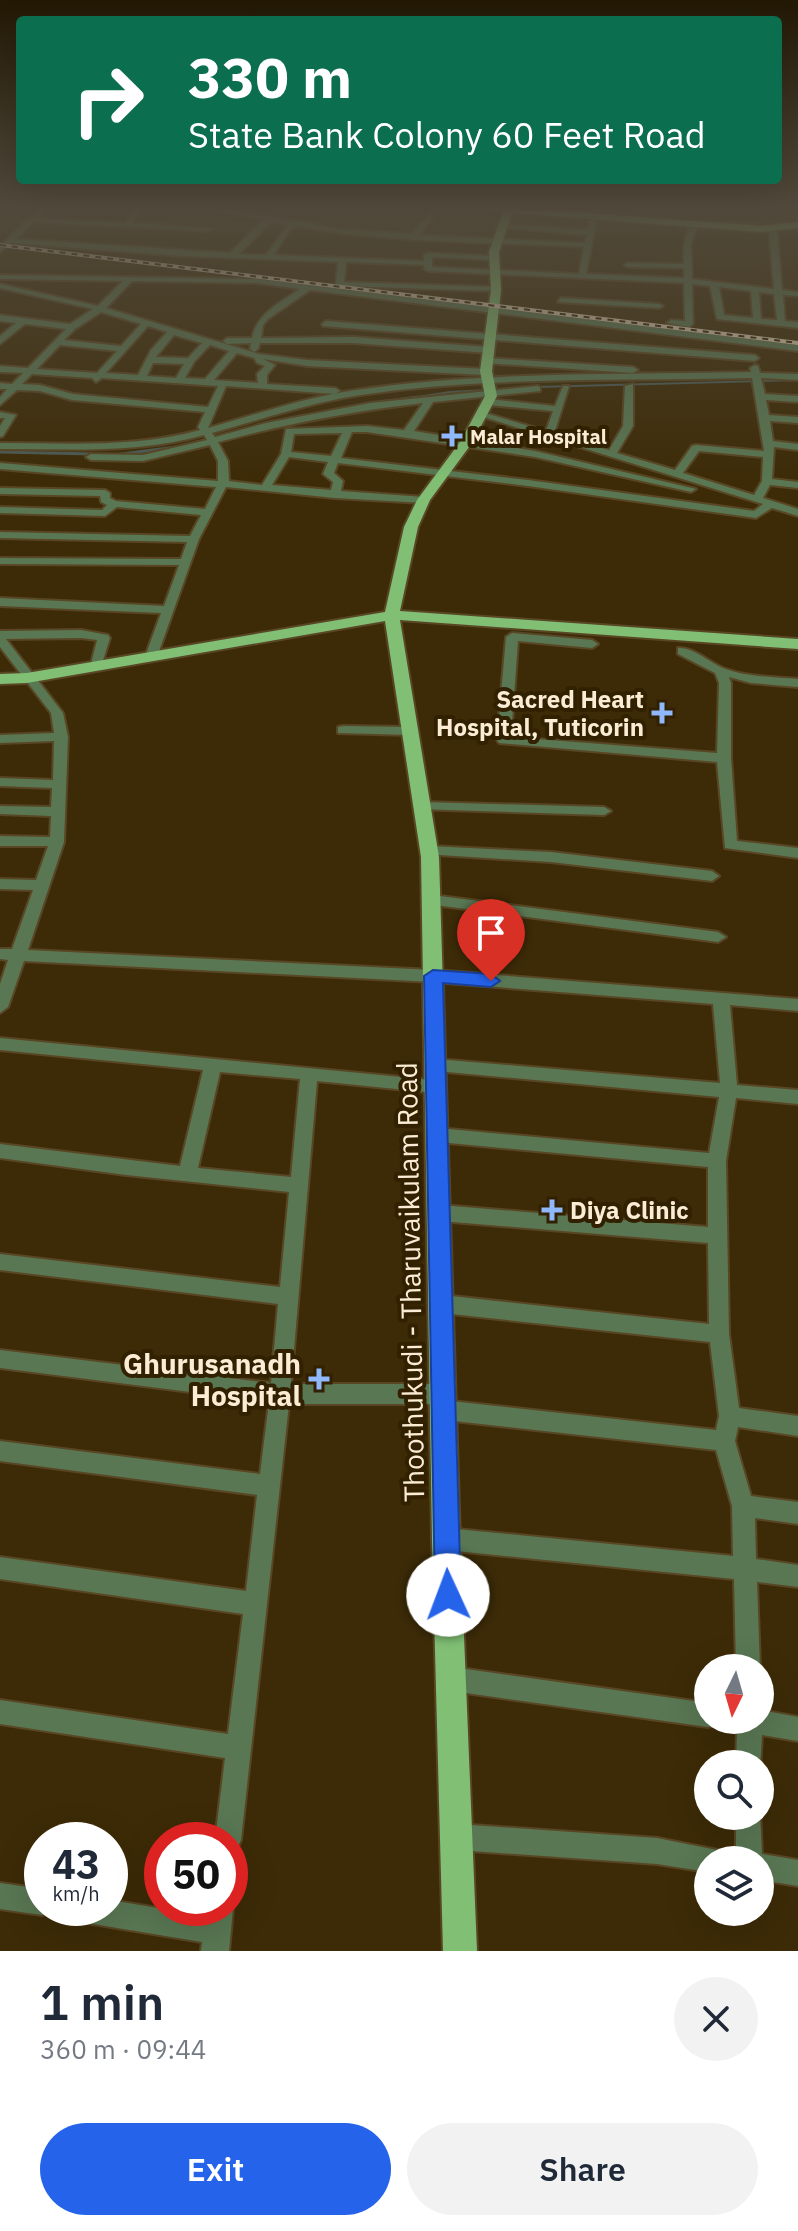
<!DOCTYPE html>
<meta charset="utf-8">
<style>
:root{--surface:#fff;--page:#f2f2f3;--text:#1f2937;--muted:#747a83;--accent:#2563eb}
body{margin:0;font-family:"IBM Plex Sans",sans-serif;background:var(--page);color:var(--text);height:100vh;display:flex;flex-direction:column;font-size:30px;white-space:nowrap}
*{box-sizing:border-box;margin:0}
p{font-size:26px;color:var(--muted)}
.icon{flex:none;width:44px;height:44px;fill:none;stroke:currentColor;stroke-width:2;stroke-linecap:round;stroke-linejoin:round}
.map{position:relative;height:1951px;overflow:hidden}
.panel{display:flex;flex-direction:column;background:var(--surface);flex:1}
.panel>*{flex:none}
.hud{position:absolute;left:16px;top:16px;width:766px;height:168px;border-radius:8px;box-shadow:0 8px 32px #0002;background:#0b6e4f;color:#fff;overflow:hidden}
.needle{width:52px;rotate:185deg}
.fabs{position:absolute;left:694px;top:1654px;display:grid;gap:16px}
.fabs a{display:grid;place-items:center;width:80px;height:80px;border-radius:50%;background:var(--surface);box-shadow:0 8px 32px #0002;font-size:40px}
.speed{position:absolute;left:24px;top:1822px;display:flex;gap:16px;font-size:40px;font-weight:700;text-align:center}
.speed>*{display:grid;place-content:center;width:104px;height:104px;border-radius:50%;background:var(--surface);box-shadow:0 8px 32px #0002;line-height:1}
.speed small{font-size:20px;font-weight:400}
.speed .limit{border:12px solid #d22;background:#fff;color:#111}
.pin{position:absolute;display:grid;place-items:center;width:68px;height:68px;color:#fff;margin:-82px -34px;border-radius:50% 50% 50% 0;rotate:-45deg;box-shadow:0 0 8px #0007}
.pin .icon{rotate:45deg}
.me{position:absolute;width:88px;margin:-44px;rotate:358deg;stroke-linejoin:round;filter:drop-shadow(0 0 6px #0008)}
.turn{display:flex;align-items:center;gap:28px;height:168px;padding:0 40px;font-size:36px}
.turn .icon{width:104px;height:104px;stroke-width:2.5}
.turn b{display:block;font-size:56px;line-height:68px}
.round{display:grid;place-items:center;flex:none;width:84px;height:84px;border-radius:42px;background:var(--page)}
.overview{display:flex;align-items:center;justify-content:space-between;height:136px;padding:0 40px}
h1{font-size:48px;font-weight:600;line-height:60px}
.primary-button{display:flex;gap:16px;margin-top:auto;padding:16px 40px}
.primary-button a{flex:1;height:92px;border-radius:48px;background:var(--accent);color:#fff;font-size:32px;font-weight:600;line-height:92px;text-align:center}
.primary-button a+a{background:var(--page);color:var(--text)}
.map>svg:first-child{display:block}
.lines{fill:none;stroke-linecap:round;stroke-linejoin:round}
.stream-far1{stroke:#4c5b55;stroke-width:2}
.stream{stroke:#4c5b55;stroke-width:3}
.minor-casing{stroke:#584624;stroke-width:4}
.major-casing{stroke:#584624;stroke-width:4}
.minor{fill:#597753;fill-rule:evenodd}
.major{fill:#80bf74;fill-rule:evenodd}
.rail-casing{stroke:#ddceb4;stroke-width:4}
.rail{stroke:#322100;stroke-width:2;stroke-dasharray:6;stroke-linecap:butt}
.route{fill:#2563eb;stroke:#184099;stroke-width:2}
.poi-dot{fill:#8fb8fd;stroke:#322100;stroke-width:3}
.labels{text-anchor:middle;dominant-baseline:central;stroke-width:8;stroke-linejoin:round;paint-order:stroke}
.far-poi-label{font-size:20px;font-weight:bold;fill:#fbedd5;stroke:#322100;text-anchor:start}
.poi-label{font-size:24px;font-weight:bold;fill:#fbedd5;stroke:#322100;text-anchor:end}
.near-street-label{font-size:28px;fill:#fbedd5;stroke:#322100}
.near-poi-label{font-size:28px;font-weight:bold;fill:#fbedd5;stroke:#322100;text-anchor:end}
</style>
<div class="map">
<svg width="798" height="1951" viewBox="0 0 798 1951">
<rect width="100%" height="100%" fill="#3d2b07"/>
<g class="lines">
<!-- stream-far1 -->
<g class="stream-far1">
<path d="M536 387 798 380"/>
<path d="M404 399 450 392 523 388"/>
</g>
<!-- stream -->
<g class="stream">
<path d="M381 402 418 397"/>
<path d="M286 419 341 409"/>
<path d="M0 452 94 454"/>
<path d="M114 455 184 446 212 438"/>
</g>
<defs>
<g id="minor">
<path d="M41 207H49L38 218 125 223 137 207H144L132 223 211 229 207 231 33 222 16 239 230 253 263 220 197 207 270 216 342 230 412 234 430 214 434 216 419 235 585 243 587 235 500 227 504 225 588 230 592 207H599L586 274 684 278V268L628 267 624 265 628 263 684 264C683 248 684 231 695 220L699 222 691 244 692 279 774 289 769 230 773 228 777 230 782 290 798 292V296L783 295 785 321 798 322V328L717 319 710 286 692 284 693 324 689 327 667 323 671 320 685 321 684 283 428 271 424 269V265L346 262 344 282 496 287 500 289 496 291 340 286 336 284 338 262 183 256 11 243 0 252V246ZM271 222 288 225 266 255 239 254ZM296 226C392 243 487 242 584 247L579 274 432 267V257L496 260 493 256 428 253 424 255V261L274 255 288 232ZM719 287 751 291 753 318 724 315ZM759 292 774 294 777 320 761 319Z"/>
<path d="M0 275 257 279 798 345V351L310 290 268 319 263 325 261 338 353 337 489 347 493 350 489 353 353 343H260L258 349 254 352 250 349 251 343 227 344 223 341 227 338H252C257 313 280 303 300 289L257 283 132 281 106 308 259 354 307 360 485 369 490 372 485 375 307 366 263 359 275 365 267 375V384L335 388 340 391 335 394 226 386 208 428C257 414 306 397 356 390 486 371 620 375 751 372L750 368 755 365 758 366 760 373 798 374V380L761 378 765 394 798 396V402L766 400 769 415 798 417V423L770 421 773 441 798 444V450L774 447 772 479 798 482V488L770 485 763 498 798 509V516L772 508 756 518 528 486 338 463 334 473 343 481 341 491 424 497 429 500 424 503 335 498 226 487 199 539 158 654 156 657H148L146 654 161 613 0 606V598L164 606 179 565 0 564V558L181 559 187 542 0 538V532L190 536 201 515 117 507 105 516 0 513V507L102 510 107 505 101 502 100 496 0 494V488L105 490 110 493V498L116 501 205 509 216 487 0 469V463L218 481V461L210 445 143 461 91 460 86 457 91 454 143 455 207 440 204 435C137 454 69 449 0 449V443C67 443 135 448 200 430L198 427 205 412 72 400 40 391 17 390 0 405V397L7 389H0V383L12 384 23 373 0 372V366L28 368 66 329 25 324 0 344V336L16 323 0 321V315L70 324 93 309 0 288V284L98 306 123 281 0 279ZM101 312 141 324 121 346 64 340 75 329ZM148 326 167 332 151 350 138 375 106 373ZM174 335 202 343 188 358 156 357ZM60 345 117 351 97 373 37 369ZM210 345 229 351 205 379 185 378 194 362ZM237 353 254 358 257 363 265 366 257 374 258 383 214 380ZM153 363 184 364 176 378 147 376ZM32 374 92 378 96 382 102 378 218 386 208 407 73 394 40 385 22 384ZM752 378 764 451 696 445 692 446 675 470 617 453 633 426V384L625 386 623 426 609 450 554 434 569 386H563L555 406 489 399 484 402 489 405 553 411 546 431 482 412 477 415 763 504 754 511 528 480 341 458 352 432H367L535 457 691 492 696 489 535 451 414 431 433 402 540 391V387L537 386 370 403 266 423 215 437 212 433C259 420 306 404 354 396 483 376 622 381 752 378ZM423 403 404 430 367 426 286 429 281 454 262 485 229 481 228 461 218 442C286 424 353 411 423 403ZM342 433 331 456 291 452 294 434ZM699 451 763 457 762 481 754 495 683 473ZM289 457 328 462 323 474 333 482 331 490 272 485Z"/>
<path d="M561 298 659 304 663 306 659 308 558 302Z"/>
<path d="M326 321 755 355 759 358 755 361 323 326 322 324Z"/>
<path d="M487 358 633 367 638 370 633 373 484 363 483 361Z"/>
<path d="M0 412 16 415 3 436 0 437V426L5 418H0Z"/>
<path d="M81 630 108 635 110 638 101 667H93L91 664 97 640 81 638 6 639 63 713 68 737 64 842 28 950 433 970 798 999V1011L730 1005 737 1085 798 1090V1104L736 1098 726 1161 729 1334 739 1408 798 1416V1436L738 1427 735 1441 751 1496 798 1502V1524L755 1518 756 1559 798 1565V1587L757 1582 760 1668H736L734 1579 446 1550 438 1547 435 1539 438 1531 446 1528 733 1556 732 1506 716 1450 445 1420 438 1417 435 1410 437 1404H289L241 1840 237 1849 230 1852V1840H215L225 1758 0 1724V1700L228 1734 243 1614 0 1579V1557L246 1591 257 1495 0 1461V1441L260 1474 269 1402 0 1368V1350L271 1383 278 1304 0 1270V1254L280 1287 289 1192 126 1175 0 1158V1144L180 1166 203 1070 0 1050V1038L442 1081 445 1086 442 1091 436 1093 317 1081 291 1384H444L451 1387 454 1394 451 1401 716 1430 719 1416 710 1342 442 1313 435 1310 432 1304 435 1298 442 1295 709 1324 708 1243 440 1221 433 1218 431 1213 433 1208 440 1205 708 1227V1167L438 1142 432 1140 429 1135 432 1130 438 1128 709 1153 719 1097 436 1071 430 1070 427 1065 430 1060 436 1059 720 1083 713 1004 433 982 24 961 8 1007 0 1013V984L8 960 0 959V949H12L33 890 0 889V879L36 880 48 846H0V836L50 837 51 816 0 814V806L51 807 52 788 0 786V778L53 780 54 741 0 743V735L54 733 51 713 0 647V631ZM220 1072 300 1079 291 1177 198 1168Z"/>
<path d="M512 633 592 640 598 644 592 648 518 641 511 737 717 753 719 683 715 673 678 654V648C693 647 709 662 723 668 746 677 773 677 798 679V687L751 683 729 677 731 683V758L737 841 798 848V858L725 848 717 762 499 743 497 740 506 637Z"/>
<path d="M343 726 410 727 417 731 410 735 338 733V727Z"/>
<path d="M422 802 604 807 611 811 604 815 417 809 415 806Z"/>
<path d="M429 846 551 852 712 871 719 876 712 881 551 862 424 854 422 851 424 848Z"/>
<path d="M432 895 718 932 726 937 718 942 427 904 424 900Z"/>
<path d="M452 1667 708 1703V1720H718L717 1724 708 1727 452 1691 443 1688 440 1679 443 1670Z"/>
<path d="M760 1710 798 1717V1741L762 1735 760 1768V1764H736L737 1730 732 1720H760Z"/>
<path d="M760 1812 762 1854 798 1860V1886L760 1880V1860H736V1816H760Z"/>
<path d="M457 1824 657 1838 722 1851 726 1860H708V1872L657 1864 457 1850 448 1846 444 1837 448 1828Z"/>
<path d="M0 1883 42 1889V1908H53L51 1911 42 1915 0 1909Z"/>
<path d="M110 1900 206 1916 207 1908H230V1900L233 1908 229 1951H201L202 1942 75 1921 66 1917 62 1908H110Z"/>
</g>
<path id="major" d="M465 207H502L762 226 798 222V228L762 232 512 213 499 252 501 290 492 371 497 396 472 443 430 500 418 527 400 611 798 639V649L400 620 439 857 460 1539 477 1951H443L432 1539 421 857 385 621 27 683 0 684V674L27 673 385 612 404 527 417 500 460 442 485 396 480 371 491 290 489 252 503 212Z"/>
</defs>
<!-- minor casing -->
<use href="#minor" class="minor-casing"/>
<!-- major casing -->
<use href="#major" class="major-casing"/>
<!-- minor -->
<use href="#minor" class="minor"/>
<!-- major -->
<use href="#major" class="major"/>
<defs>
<path id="rail" d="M0 245 798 343"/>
</defs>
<!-- rail casing -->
<use href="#rail" class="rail-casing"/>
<!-- rail -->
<use href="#rail" class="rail"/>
</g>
<!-- sky -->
<linearGradient id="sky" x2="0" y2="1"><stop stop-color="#221804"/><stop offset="0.43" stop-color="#514a3c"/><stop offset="1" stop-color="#514a3c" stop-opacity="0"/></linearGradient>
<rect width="798" height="480" fill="url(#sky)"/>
<!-- route -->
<path class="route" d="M433 970 491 974 500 981 491 987 443 983 461 1595 457 1604 448 1608 439 1604 435 1595 424 976Z"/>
<!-- markers -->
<g class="poi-dot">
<path d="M448 424h8v8h8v8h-8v8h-8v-8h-8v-8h8z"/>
<path d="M658 701h8v8h8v8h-8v8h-8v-8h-8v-8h8z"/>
<path d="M548 1198h8v8h8v8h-8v8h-8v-8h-8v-8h8z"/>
<path d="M315 1367h8v8h8v8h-8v8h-8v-8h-8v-8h8z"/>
</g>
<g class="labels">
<!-- far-poi labels -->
<g class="far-poi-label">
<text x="470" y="436">Malar Hospital</text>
</g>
<!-- poi labels -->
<g class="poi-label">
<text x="644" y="699">Sacred Heart<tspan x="644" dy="28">Hospital, Tuticorin</tspan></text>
<text x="570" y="1210" text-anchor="start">Diya Clinic</text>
</g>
<!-- near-street labels -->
<g class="near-street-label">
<text transform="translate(410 1282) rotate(-91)">Thoothukudi - Tharuvaikulam Road</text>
</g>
<!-- near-poi labels -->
<g class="near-poi-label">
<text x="301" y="1363">Ghurusanadh<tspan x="301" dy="32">Hospital</tspan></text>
</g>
</g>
</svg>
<div class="fabs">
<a><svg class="needle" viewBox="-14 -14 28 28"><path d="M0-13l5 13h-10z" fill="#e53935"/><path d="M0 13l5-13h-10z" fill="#747a83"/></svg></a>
<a><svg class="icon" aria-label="search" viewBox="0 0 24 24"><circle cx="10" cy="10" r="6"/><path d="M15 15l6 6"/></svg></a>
<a><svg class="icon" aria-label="layers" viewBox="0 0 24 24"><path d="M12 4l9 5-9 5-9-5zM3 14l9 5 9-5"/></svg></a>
</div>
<div class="speed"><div>43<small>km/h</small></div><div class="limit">50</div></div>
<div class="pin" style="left:491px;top:981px;background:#d93025"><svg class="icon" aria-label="arrive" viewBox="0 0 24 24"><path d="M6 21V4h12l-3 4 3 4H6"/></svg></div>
<svg class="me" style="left:448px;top:1595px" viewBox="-20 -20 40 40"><circle r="19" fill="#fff"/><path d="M0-13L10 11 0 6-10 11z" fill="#2563eb"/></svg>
<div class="hud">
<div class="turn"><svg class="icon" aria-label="right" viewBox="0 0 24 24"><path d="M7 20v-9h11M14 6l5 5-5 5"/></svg><div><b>330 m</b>State Bank Colony 60 Feet Road</div></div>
</div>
</div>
<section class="panel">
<div class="overview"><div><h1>1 min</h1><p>360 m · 09:44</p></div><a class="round"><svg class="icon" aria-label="close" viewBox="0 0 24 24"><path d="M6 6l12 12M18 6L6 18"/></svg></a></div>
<div class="primary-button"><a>Exit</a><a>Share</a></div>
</section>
